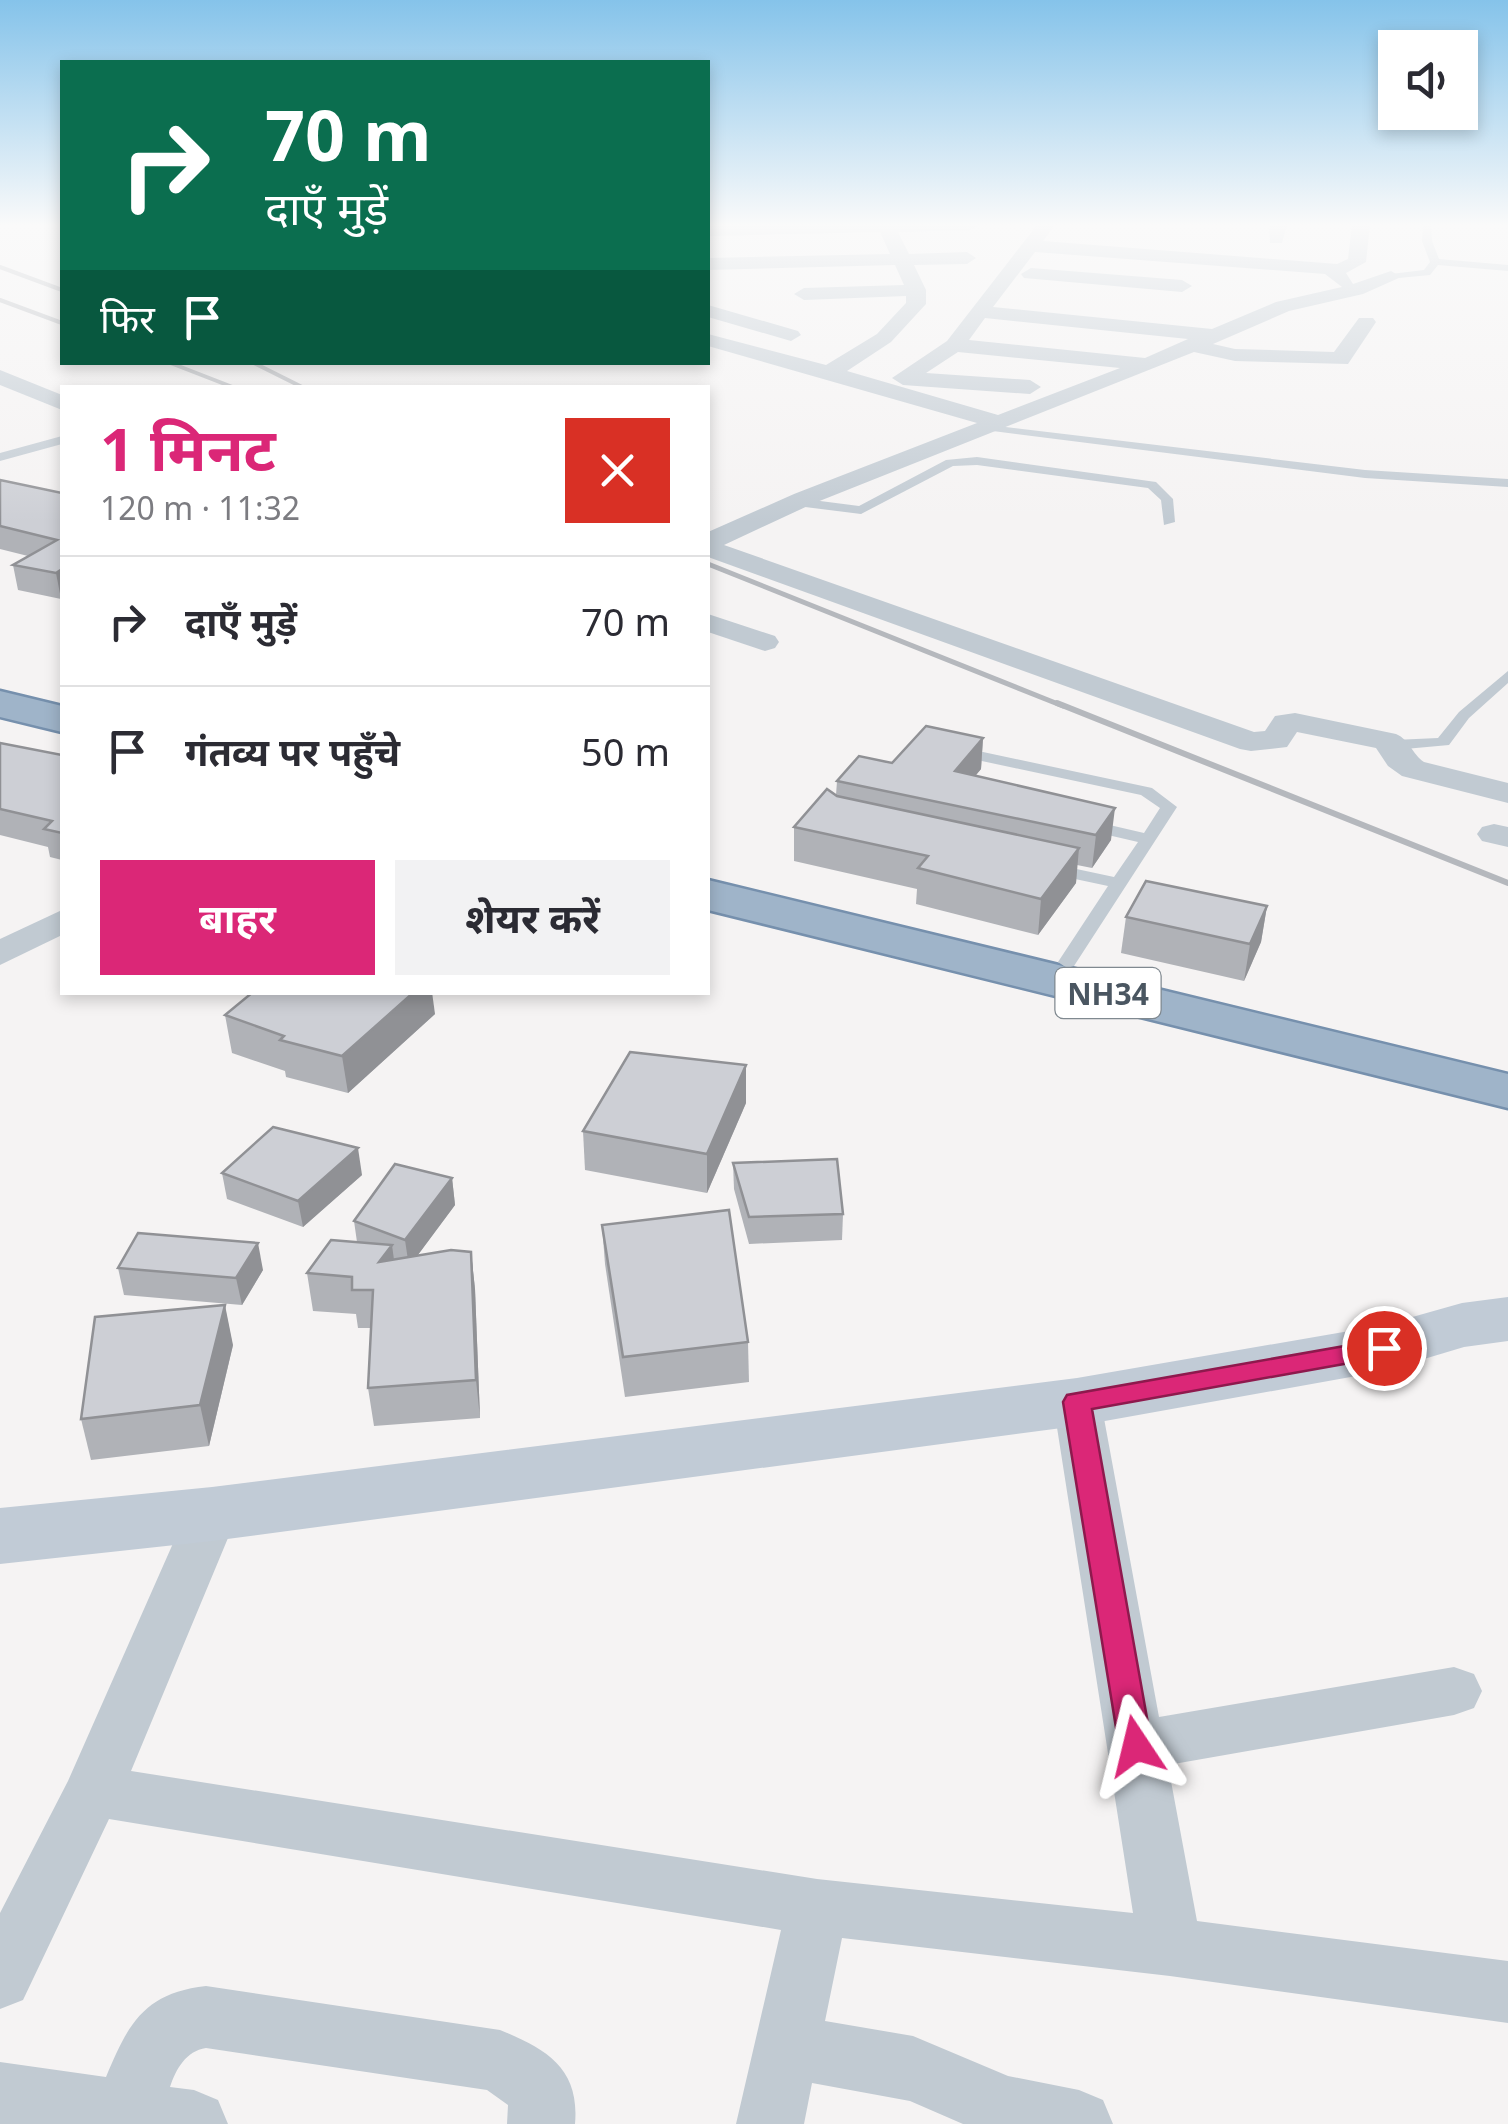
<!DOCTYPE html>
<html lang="hi">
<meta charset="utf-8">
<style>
:root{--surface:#fff;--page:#f2f2f3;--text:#2b2b33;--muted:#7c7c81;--line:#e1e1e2;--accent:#db2777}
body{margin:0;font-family:"Noto Sans","Noto Sans Devanagari",sans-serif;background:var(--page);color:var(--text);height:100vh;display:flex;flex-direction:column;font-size:38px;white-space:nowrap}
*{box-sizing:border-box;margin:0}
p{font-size:32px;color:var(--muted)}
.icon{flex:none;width:55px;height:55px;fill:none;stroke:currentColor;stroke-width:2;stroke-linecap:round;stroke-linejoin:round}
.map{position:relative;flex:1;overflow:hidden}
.sheet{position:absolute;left:60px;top:385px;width:650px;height:610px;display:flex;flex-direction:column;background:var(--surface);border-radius:0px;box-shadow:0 5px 15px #0003}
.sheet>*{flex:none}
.banner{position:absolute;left:60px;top:60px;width:650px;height:305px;border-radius:0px;box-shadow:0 5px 15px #0003;background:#0b6e4f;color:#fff;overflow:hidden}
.tools{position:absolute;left:1378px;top:30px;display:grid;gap:20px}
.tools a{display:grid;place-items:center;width:100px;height:100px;border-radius:0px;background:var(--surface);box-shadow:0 5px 15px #0003;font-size:50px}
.pin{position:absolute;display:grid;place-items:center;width:85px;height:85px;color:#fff;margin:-42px;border:5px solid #fff;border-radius:50%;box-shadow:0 2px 10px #0007}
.me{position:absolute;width:110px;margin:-55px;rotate:350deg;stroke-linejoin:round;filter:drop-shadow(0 0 8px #0008)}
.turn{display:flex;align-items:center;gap:35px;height:210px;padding:0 40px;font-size:45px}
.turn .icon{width:130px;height:130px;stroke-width:2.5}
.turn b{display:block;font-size:70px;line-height:85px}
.then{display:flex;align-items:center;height:95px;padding:0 40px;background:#0003;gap:20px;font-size:38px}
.round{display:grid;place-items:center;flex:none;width:105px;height:105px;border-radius:0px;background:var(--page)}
.summary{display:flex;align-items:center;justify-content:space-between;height:170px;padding:0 40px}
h1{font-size:60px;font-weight:700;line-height:75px;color:var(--accent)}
.action{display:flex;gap:20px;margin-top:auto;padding:20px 40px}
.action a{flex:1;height:115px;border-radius:0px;background:var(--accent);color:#fff;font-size:40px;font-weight:700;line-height:115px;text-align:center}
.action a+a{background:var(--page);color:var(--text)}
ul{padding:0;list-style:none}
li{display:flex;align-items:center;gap:30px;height:130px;padding:0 40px;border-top:2px solid var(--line)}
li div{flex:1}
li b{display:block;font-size:38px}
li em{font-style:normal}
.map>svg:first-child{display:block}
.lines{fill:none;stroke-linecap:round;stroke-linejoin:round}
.trunk-casing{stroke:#7690ad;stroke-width:5}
.service{fill:#c1cad2;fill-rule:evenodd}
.minor{fill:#c1cad2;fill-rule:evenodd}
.secondary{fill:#c1cbd6;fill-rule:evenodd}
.trunk{fill:#9fb4c9;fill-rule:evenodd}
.rail-far2{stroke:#b5b8bd;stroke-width:4}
.rail-far1{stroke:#b5b8bd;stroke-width:5}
.rail{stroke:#b5b8bd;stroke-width:6}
.wall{fill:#b0b2b7}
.shaded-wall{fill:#909195}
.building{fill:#cdcfd5;stroke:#909195;stroke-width:2.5}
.route{fill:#db2777;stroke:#8e194d;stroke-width:2.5}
.labels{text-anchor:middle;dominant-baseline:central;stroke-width:8;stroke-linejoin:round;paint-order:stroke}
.shield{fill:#fff;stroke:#808990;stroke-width:2.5}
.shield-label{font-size:30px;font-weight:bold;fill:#4a5661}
</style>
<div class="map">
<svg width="1508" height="2124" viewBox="0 0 1508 2124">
<rect width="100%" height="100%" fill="#f5f3f3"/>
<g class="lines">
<defs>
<g id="trunk">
<path d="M0 691 62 706V732L0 717Z"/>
<path d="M708 880 1508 1074V1108L708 910Z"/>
</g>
</defs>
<!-- trunk casing -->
<use href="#trunk" class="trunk-casing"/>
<!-- service -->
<g class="service">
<path d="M1423 225H1431L1432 241 1439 259 1508 265V271L1438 265 1430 275 1388 279 1391 274 1424 270 1430 262 1422 241Z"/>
<path d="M989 425 1365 470 1508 479V487L1365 478 985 430V426Z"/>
<path d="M62 436V444L0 461V453Z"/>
<path d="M977 457 1156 482 1173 499 1175 522 1164 525 1161 500 1148 488 977 465 953 466 861 514 797 506 791 502 797 498 859 506 946 460Z"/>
<path d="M1508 671V683L1469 718 1449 745 1394 750 1386 745 1394 740 1438 738 1459 712Z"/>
<path d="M955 746 1152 788 1177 807 1074 966 1067 968 1058 962 1108 886 1047 873 1044 869 1053 864 1114 877 1138 842 1082 829 1080 825 1088 820 1144 833 1160 808 1141 795 949 754 947 751Z"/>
</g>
<!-- minor -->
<g class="minor">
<path d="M979 225 970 230 898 232 909 254 967 252 976 258 967 264 914 265 926 290V304L891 342 847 371 998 415 1120 368 958 352 926 373 1030 380 1041 387 1030 394 903 385 892 378 947 341 1037 225H1055L1043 241 1337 264 1348 259 1352 225H1370L1366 262 1346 273 1353 284 1391 271 1401 277 1363 294 1289 311 1213 344 1235 349 1334 352 1359 318H1373L1376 322 1348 364 1235 361 1194 352 812 504 724 545 1254 732 1265 731 1275 716 1295 713 1396 734C1410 740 1412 754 1424 762L1508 783V803L1402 776 1388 766 1376 748 1297 732 1287 747 1251 751 1240 749 708 557V532L794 494 977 423 708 346V334L826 365 877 334 906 303V296L804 300 794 294 804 288 904 285 895 265 708 270V258L890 254 880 232 708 236V226ZM1035 252 1325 274 1342 287 1276 302 1212 329 993 307ZM985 318 1188 339 1145 358 969 340Z"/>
<path d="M1269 225H1287L1282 243H1270Z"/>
<path d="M1031 268 1182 280 1192 286 1182 292 1024 278 1021 274Z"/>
<path d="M708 305 798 331 801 335 791 341 708 317Z"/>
<path d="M0 370 62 395V410L0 385Z"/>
<path d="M708 614 775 636 779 642 775 648 765 651 708 632Z"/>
<path d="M1494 824 1508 827V847L1482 841 1477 834 1482 827Z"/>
<path d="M62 910V935L0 965V939Z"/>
<path d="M1077 1384 1094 1390 1101 1402 1159 1717 1454 1667 1474 1674 1482 1691 1474 1708 1454 1715 1168 1765 1197 1921 1508 1961V2023L1170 1976 842 1938 825 2021 913 2036 1008 2076 1079 2090 1103 2100 1113 2124H963L910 2101 812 2083 804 2124H736L781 1930 109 1819 23 2000 0 2009V1913L68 1781 186 1514 194 1500 212 1494 230 1500 238 1514 131 1771 817 1879 1133 1913 1053 1402 1060 1390Z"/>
<path d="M206 1986 500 2030C546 2049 580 2068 575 2124H507L508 2105 487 2090 206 2048C186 2051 176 2069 170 2087L194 2090 218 2100 228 2124H0V2062L106 2077C128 2024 144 1993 206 1986Z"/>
</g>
<!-- secondary -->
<path class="secondary" d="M1508 1297V1341L1464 1347 1384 1371 1077 1426 212 1541 0 1564V1508L212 1487 1077 1378 1384 1325 1462 1303Z"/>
<!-- trunk -->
<use href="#trunk" class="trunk"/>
<!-- rail-far2 -->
<g class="rail-far2">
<path d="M0 267 62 290"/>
<path d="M0 300 62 323"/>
<path d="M168 362 235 388"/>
<path d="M252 362 304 388"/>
</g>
<!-- rail-far1 -->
<path class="rail-far1" d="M708 564 1063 706"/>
<!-- rail -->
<path class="rail" d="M1057 703 1508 883"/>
</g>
<!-- wall -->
<g class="wall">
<path d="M0 480 62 493 61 599 18 590 13 565 28 556 0 549Z"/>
<path d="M983 738 981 769 975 776 1111 840 1092 868 1077 865 1076 883 1038 935 916 904 917 889 794 861V827L836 795 837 781 892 763Z"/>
<path d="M0 743 62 755V860L50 857 48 847 0 835Z"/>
<path d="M1267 906 1261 942 1244 981 1121 953 1126 917Z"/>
<path d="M435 1014 348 1093 286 1077 285 1071 232 1053 225 1015Z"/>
<path d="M746 1103 707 1193 585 1170 583 1131Z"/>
<path d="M733 1163 843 1214 842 1240 749 1244 734 1189Z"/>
<path d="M222 1173 362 1175 303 1227 227 1199Z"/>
<path d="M452 1178 455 1205 417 1256 471 1252 475 1289 480 1418 374 1426 368 1388 371 1328H358L356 1314 313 1311 307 1273 357 1242 354 1221Z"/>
<path d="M602 1225 748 1342 749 1382 625 1397 605 1264Z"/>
<path d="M118 1268 263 1270 242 1305 124 1295Z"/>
<path d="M233 1345 209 1446 91 1460 81 1419Z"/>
</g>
<!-- shaded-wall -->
<g class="shaded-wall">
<path d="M62 569V598L61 599 56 573Z"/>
<path d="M983 738 981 769 953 803 955 771Z"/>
<path d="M1115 808 1111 840 1092 868 1096 835Z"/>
<path d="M1079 848 1076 883 1038 935 1041 899Z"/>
<path d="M1267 906 1261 942 1244 981 1250 944Z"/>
<path d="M414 992H432L435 1014 348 1093 342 1056Z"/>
<path d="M746 1065V1103L707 1193V1154Z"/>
<path d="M358 1148 362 1175 303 1227 298 1201Z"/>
<path d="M452 1178 455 1205 409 1267 405 1240Z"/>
<path d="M258 1243 263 1270 242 1305 236 1278Z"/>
<path d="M392 1245 397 1282 379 1262Z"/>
<path d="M471 1252 475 1289 480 1418 476 1380Z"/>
<path d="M225 1305 233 1345 209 1446 200 1405Z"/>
</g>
<!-- building -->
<g class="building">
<path d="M0 480 62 493V569L56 573 13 565 57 540 0 526Z"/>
<path d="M926 726 983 738 955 771 1115 808 1096 835 837 781 859 756 892 763Z"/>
<path d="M0 743 62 755V833L44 829 52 821 0 809Z"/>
<path d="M827 789 837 796 1079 848 1041 899 918 868 928 856 794 827Z"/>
<path d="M1146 881 1267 906 1250 944 1126 917Z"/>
<path d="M253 992H414L342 1056 280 1040 284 1036 225 1015Z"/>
<path d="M630 1052 746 1065 707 1154 583 1131Z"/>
<path d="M273 1127 358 1148 298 1201 222 1173Z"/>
<path d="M837 1159 843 1214 749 1217 733 1163Z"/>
<path d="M395 1164 452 1178 405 1240 354 1221Z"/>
<path d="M729 1210 748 1342 623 1357 602 1225Z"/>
<path d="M138 1233 258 1243 236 1278 118 1268Z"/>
<path d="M331 1240 392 1245 379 1262 451 1250 471 1252 476 1380 368 1388 373 1290H352V1277L307 1273Z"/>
<path d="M225 1305 200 1405 81 1419 95 1317Z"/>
</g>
<!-- sky -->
<linearGradient id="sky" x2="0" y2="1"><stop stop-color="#85c3ea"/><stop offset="0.43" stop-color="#fafafa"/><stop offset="1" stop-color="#fafafa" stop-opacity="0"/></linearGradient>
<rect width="1508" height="523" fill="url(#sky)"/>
<!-- route -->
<path class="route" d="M1384 1339 1394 1341 1398 1348 1394 1355 1092 1409 1152 1746 1147 1756 1136 1760 1124 1756 1119 1746 1063 1402 1067 1395Z"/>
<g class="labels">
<!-- shield labels -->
<rect class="shield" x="1055.5" y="968" width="105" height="50" rx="8"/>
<g class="shield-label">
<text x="1108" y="993">NH34</text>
</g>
</g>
</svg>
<div class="tools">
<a><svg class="icon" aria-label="sound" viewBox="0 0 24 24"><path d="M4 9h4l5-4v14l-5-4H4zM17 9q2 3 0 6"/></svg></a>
</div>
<div class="pin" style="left:1384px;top:1348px;background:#d93025"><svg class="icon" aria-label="arrive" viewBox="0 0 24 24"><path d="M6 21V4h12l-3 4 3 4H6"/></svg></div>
<svg class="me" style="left:1136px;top:1746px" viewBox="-20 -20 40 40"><path d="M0-17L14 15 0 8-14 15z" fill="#db2777" stroke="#fff" stroke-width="4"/></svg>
<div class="banner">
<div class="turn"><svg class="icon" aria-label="right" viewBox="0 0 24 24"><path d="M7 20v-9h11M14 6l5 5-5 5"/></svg><div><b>70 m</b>दाएँ मुड़ें</div></div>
<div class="then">फिर<svg class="icon" aria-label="arrive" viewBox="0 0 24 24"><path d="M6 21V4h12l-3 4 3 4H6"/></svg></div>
</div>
<section class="sheet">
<div class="summary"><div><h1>1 मिनट</h1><p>120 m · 11:32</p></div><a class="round" style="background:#d93025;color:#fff"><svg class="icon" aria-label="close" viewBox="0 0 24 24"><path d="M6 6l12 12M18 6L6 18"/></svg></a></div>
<ul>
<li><svg class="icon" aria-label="right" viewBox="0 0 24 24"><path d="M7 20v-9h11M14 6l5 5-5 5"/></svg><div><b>दाएँ मुड़ें</b></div><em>70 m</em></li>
<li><svg class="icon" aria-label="arrive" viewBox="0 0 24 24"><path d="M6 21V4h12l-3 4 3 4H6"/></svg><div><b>गंतव्य पर पहुँचे</b></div><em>50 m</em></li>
</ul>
<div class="action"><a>बाहर</a><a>शेयर करें</a></div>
</section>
</div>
